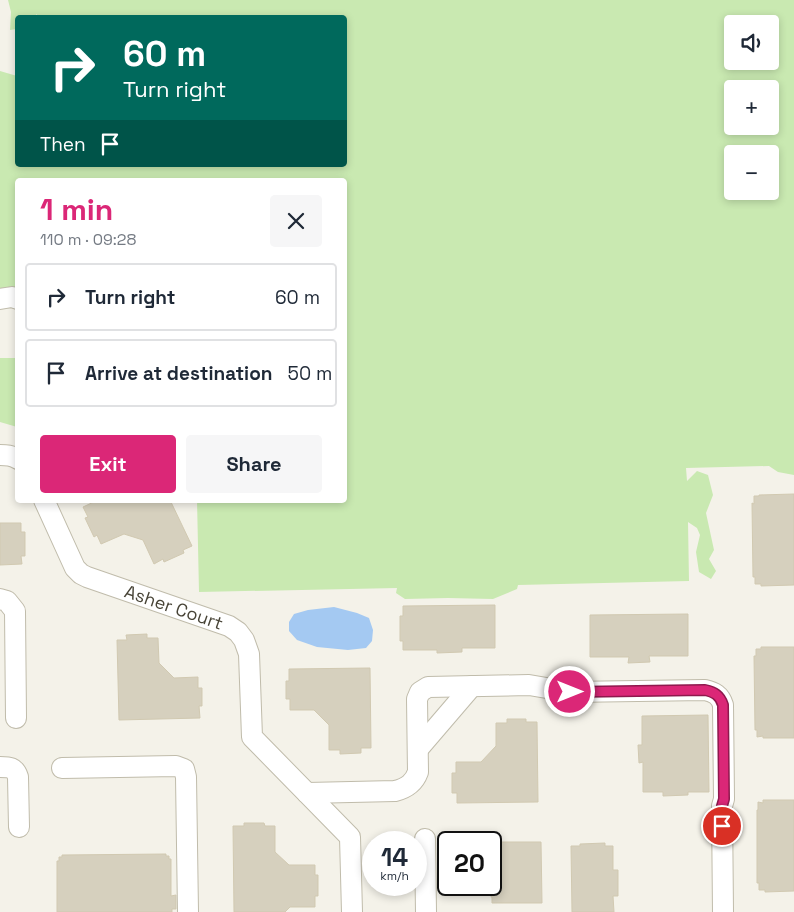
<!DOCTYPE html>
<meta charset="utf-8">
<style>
:root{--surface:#fff;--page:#f6f6f7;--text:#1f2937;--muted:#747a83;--line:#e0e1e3;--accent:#db2777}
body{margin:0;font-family:"Space Grotesk",sans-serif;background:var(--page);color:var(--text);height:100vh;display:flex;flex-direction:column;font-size:19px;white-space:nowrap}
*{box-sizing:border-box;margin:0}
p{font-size:16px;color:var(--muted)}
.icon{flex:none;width:28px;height:28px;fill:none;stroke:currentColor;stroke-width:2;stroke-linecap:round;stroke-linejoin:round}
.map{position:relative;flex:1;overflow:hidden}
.panel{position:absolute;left:15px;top:178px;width:332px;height:325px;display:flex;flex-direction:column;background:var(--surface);border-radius:5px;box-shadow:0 2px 8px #0003}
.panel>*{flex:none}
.banner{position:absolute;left:15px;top:15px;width:332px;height:152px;border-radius:5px;box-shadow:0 2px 8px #0003;background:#00695c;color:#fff;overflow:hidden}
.buttons{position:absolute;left:724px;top:15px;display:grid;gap:10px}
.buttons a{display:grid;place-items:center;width:55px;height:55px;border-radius:5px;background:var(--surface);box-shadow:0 2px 8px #0003;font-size:25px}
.speed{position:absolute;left:362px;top:831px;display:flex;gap:10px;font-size:25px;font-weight:700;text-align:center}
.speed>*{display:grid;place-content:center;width:65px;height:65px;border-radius:50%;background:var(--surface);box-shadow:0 2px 8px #0003;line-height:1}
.speed small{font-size:12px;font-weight:400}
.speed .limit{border:2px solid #111;border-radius:8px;background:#fff;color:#111}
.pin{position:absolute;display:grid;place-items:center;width:42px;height:42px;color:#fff;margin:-21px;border:2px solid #fff;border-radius:50%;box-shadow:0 1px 5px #0007}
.me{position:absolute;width:55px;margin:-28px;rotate:90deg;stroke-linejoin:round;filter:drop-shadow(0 0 4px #0008)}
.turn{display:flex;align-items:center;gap:18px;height:105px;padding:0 25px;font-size:22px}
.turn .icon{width:65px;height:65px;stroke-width:2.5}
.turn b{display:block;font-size:35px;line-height:42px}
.then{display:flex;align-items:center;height:48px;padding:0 25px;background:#0003;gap:10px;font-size:19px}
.round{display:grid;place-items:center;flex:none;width:52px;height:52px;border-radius:5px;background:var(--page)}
.summary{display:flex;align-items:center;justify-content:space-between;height:85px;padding:0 25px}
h1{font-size:30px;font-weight:600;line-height:38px;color:var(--accent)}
.button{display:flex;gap:10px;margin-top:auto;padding:10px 25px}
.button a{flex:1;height:58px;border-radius:5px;background:var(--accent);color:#fff;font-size:20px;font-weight:600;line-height:58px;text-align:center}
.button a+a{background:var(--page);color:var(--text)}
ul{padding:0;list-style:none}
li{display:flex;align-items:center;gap:15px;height:68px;margin:0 10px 8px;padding:0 15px;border:2px solid var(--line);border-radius:5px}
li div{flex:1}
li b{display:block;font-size:19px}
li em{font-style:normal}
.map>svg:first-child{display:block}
.green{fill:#c9e9b1;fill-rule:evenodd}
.water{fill:#a4c9f2}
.building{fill:#d6d0be;stroke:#d1c9b1}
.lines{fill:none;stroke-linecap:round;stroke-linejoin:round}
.minor-casing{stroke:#c0bcab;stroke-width:22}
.minor{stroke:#fff;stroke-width:20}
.route-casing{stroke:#8e194d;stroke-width:12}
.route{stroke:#db2777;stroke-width:9}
.labels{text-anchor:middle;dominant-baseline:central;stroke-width:4;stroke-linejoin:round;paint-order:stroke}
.street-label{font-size:18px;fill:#484437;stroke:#fff}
</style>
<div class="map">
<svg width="794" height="912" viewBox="0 0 794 912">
<rect width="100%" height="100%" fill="#f4f2e9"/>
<!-- green -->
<g class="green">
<path d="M8 0H794V475L778 472 769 466 686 468 687 481 697 471 708 475 713 495 706 513 714 550 709 559 716 571 711 579 699 572 696 552 700 535 697 528 688 522 689 581 518 585 517 589 493 599 448 598 405 599 396 593 397 588 199 592 197 500H345V180H18L17 289H0V71L17 76 18 165H345V18H37V14L34 17 18 18 17 29 10 30 11 12ZM732 24H770V61H732ZM732 89H770V126H732ZM732 154H770V191H732Z"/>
<path d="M0 358H17V427L0 422Z"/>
</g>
<!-- water -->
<path class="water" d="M334 607 357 613 369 618 373 630 372 641 366 648 348 650 317 647 297 640 289 631V622L294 614 308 610Z"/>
<!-- building -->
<g class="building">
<path d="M794 494V585L761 586V584H755V577H753L752 503 754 504V496H759V495Z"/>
<path d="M98 500H170L192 546 183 550 184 553 164 562 163 559 154 564 143 540 124 534 101 544 97 535 94 537 85 518 88 517 83 507Z"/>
<path d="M0 523H21V532H25V556H21L22 564 0 565Z"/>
<path d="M495 605V648H462V652L437 653V650H403V641H400V616H403V606Z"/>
<path d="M688 614V656H649L650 662 628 663 629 657H590V615Z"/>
<path d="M147 634V638H158L159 663 174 678 198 677V688H202V706H199L200 718 119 720 117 640H127L126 635Z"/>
<path d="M761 647H794V738H763V736L757 737V730H755L754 656H756V649H761Z"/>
<path d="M370 668 371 748H361V753L340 754V750H329V725L314 710H290V699H286V681H289V669Z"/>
<path d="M708 715 709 792H688V795L663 796V792H643V762L639 763 638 745H642V716Z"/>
<path d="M507 719H526V722H537L538 802 457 803V793H452V773H456V762H481L496 746V723H507Z"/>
<path d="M763 800H794V891L765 892V890H759V883H757V810H758V802L763 803Z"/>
<path d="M244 823H264L265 826H275V852L289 865H315V875H318V896H315V907H290L285 912H234L233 826H244Z"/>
<path d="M491 842H541L542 903H492V897H491Z"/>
<path d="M605 843V846H613V870H618V896H613L614 912H572L571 846H580V844Z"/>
<path d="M166 854V856H169V859H171V896L176 895V909H172V912H57V861H59V857H62V855Z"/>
</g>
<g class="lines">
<defs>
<g id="minor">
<path d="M0 299 12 297 18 299"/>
<path d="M0 455C6 455 12 455 18 459"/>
<path d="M44 500 75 568 81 574 87 577 229 626 238 632 244 640 249 654 252 737 350 837 352 912"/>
<path d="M0 599 7 601 15 611 16 718"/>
<path d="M418 749 472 686"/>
<path d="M0 767C9 767 15 767 18 777L19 827"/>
<path d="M62 768 176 766 184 769 186 777 188 912"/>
<path d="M307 793 395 791C407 788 414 783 418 772L417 699 420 692 428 687 529 685 570 692 705 690C714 692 720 695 723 705L724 799 722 806 723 912"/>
<path d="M425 839 426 912"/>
</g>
</defs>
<!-- minor casing -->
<use href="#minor" class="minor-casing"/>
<!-- minor -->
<use href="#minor" class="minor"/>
</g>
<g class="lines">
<defs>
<path id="route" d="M570 692 705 690C714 692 720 695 723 705L724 799 722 806V826"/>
</defs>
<!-- route casing -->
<use href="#route" class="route-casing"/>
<!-- route -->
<use href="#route" class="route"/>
</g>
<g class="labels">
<!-- street labels -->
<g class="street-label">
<text transform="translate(174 607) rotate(19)">Asher Court</text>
</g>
</g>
</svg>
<div class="buttons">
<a><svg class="icon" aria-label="sound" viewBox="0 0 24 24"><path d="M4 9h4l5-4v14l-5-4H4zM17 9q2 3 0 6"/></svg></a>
<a>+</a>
<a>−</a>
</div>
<div class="speed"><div>14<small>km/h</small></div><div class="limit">20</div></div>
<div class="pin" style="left:722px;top:826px;background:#d93025"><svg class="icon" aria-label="arrive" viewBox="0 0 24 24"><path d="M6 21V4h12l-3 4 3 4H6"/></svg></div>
<svg class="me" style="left:570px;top:692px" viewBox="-20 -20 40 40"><circle r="17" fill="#db2777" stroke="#fff" stroke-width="3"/><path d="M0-11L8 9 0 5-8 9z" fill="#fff"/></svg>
<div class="banner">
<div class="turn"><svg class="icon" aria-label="right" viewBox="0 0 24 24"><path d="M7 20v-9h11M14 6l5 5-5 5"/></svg><div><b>60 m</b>Turn right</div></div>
<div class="then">Then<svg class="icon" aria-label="arrive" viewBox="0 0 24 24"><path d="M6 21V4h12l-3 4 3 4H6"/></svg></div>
</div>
<section class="panel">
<div class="summary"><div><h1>1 min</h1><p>110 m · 09:28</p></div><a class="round"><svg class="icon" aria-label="close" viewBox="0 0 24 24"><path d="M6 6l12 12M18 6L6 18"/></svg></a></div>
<ul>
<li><svg class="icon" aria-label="right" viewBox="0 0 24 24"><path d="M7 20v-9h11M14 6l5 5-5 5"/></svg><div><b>Turn right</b></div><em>60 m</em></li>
<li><svg class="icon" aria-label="arrive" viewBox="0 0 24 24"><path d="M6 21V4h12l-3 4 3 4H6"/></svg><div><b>Arrive at destination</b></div><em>50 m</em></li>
</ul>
<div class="button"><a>Exit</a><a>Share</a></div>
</section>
</div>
